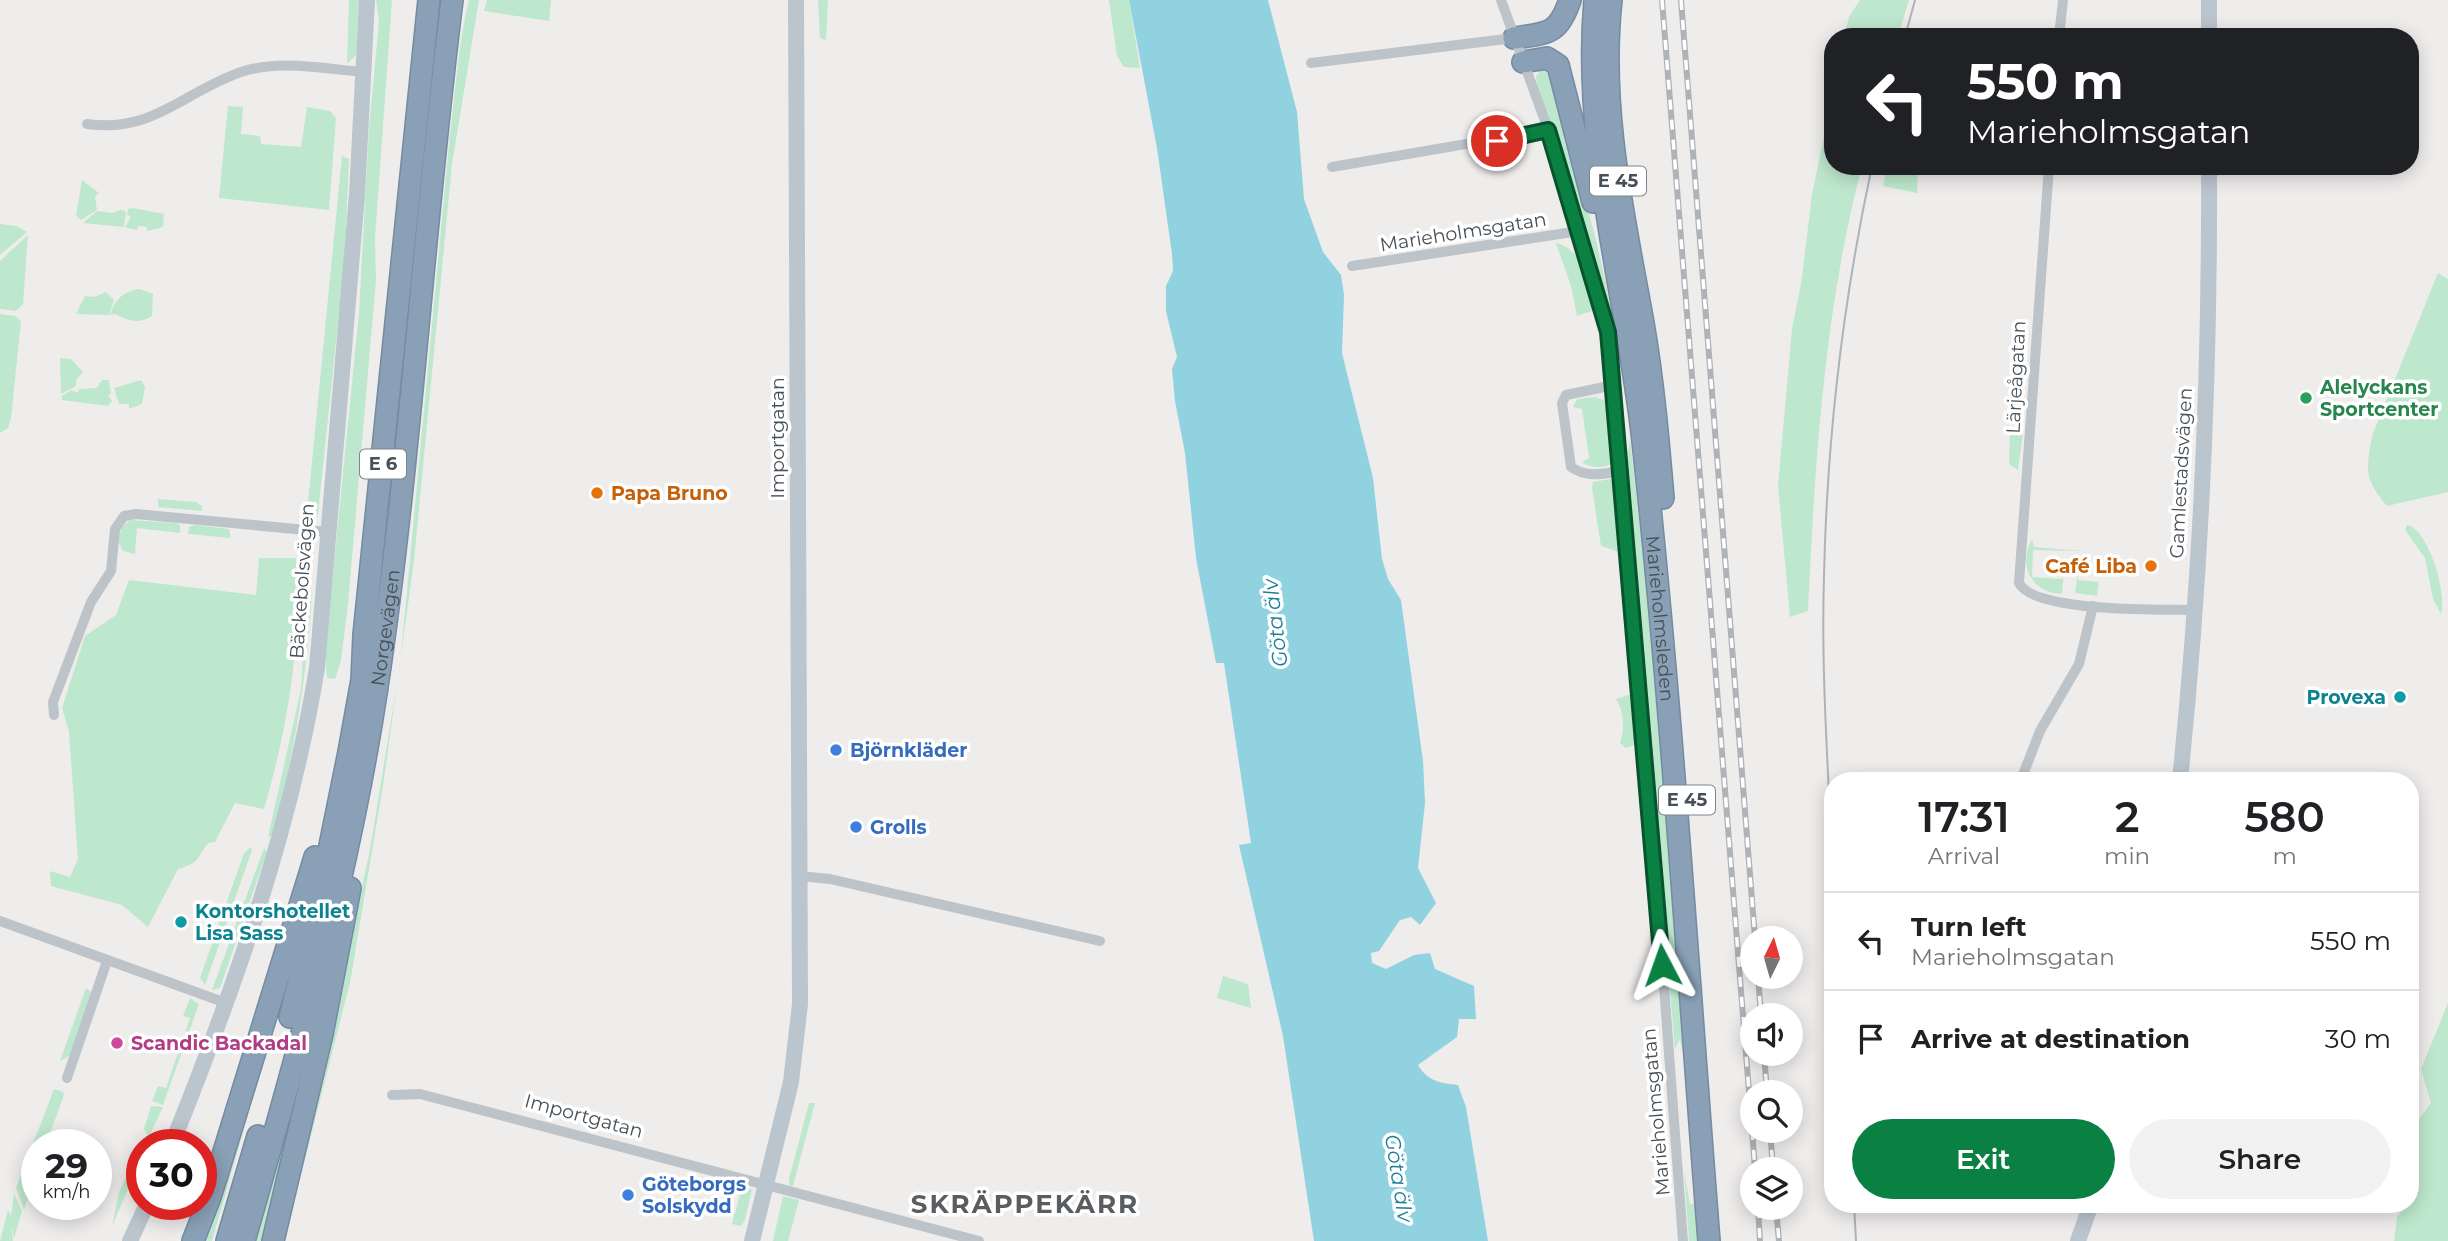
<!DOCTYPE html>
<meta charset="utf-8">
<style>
:root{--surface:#fff;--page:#f2f2f2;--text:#202124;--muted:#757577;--line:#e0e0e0;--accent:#0b8043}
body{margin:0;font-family:Montserrat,sans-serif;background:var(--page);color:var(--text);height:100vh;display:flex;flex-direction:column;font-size:26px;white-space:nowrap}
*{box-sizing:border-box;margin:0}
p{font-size:23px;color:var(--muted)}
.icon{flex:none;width:38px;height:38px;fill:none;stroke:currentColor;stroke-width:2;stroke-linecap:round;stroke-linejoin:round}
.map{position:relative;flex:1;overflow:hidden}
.drawer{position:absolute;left:1824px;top:772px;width:595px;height:441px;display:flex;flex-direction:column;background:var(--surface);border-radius:28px;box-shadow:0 4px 18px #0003}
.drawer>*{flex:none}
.guide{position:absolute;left:1824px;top:28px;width:595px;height:147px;border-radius:28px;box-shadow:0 4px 18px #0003;background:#202124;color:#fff;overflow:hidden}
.needle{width:46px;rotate:5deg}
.fabs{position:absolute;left:1740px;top:926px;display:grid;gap:14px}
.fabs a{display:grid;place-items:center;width:63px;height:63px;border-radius:50%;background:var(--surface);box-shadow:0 4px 18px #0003;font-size:35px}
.speed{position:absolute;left:21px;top:1129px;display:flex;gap:14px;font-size:35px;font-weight:700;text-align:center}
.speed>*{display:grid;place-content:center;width:91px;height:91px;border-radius:50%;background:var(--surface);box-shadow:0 4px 18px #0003;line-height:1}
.speed small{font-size:18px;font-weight:400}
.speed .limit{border:10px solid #d22;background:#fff;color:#111}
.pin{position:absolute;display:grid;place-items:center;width:60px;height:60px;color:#fff;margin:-30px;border:4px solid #fff;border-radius:50%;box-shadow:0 2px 7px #0007}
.me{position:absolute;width:77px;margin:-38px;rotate:356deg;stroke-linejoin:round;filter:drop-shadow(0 0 5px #0008)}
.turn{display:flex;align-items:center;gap:24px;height:147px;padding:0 28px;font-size:32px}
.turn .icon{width:91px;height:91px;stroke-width:2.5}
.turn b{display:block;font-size:49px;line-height:60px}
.eta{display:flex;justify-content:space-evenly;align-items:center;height:119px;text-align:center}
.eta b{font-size:42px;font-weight:600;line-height:49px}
.cta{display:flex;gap:14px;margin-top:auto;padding:14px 28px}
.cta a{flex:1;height:80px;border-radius:42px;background:var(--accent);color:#fff;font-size:28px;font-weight:600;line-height:80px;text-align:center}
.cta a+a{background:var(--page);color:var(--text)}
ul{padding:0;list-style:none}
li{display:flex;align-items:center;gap:21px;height:98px;padding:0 28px;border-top:2px solid var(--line)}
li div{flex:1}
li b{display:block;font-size:26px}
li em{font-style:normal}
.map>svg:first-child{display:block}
.green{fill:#bee8cd}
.water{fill:#90d2e0}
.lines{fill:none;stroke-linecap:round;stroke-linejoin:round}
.highway-casing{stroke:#748ba1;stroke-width:24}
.street{stroke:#bcc4ca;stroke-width:10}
.secondary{stroke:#bbc5ce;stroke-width:16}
.highway{stroke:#89a0b6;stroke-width:21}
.tram{stroke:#afb2b6;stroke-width:2}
.rail-casing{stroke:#afb2b6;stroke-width:6}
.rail{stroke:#fff;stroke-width:3.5;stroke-dasharray:10;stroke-linecap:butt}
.route-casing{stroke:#07532c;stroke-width:18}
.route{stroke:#0b8043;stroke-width:12}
.leisure-dot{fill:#2e9e5b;stroke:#fff;stroke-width:2.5}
.food-dot{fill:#e8710a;stroke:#fff;stroke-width:2.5}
.culture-dot{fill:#0f9aa8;stroke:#fff;stroke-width:2.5}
.shop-dot{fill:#3f7fe0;stroke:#fff;stroke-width:2.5}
.hotel-dot{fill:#d1479c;stroke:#fff;stroke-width:2.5}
.labels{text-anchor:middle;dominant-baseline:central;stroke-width:7;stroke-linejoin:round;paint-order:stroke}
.shield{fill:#fff;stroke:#7e8489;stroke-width:2}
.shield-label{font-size:18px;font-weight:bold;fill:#475057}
.street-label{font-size:19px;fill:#475057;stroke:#fff}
.leisure-label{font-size:19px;font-weight:bold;fill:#27864d;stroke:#fff;text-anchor:start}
.food-label{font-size:19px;font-weight:bold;fill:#c56008;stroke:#fff;text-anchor:start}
.culture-label{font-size:19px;font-weight:bold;fill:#0d838f;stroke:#fff;text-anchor:end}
.shop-label{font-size:19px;font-weight:bold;fill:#366cbe;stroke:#fff;text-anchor:start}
.hotel-label{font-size:19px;font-weight:bold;fill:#b23c85;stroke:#fff;text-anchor:start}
.water-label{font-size:21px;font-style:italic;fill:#1c7f95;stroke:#fff}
.district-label{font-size:26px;font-weight:bold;letter-spacing:2px;fill:#5a5d60;stroke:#fff}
</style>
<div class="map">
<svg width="2448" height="1241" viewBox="0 0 2448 1241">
<rect width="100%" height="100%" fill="#efecec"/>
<!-- green -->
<g class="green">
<path d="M349 0H359L356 55 347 64Z"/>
<path d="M376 0H392L375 238 376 280 348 604 341 660 335 679 327 678 325 653 359 313 369 128 379 21Z"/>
<path d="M469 0H479L452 164 414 561 384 779 350 983 284 1241 370 850 400 665 450 134C456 88 458 45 469 0Z"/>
<path d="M487 0H551L549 21 484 11Z"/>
<path d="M818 0H828L826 40 820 38Z"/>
<path d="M1109 0H1129L1140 68 1124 67 1117 56Z"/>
<path d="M1860 0H1909L1898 37H1844L1849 17Z"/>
<path d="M1542 69 1551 75C1580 177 1610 280 1624 386L1607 301 1537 84 1536 77Z"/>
<path d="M1832 98V166H1862C1824 311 1815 462 1808 611L1790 617 1778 486 1792 329 1802 278 1812 194Z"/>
<path d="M228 106 243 107 241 134 260 136 261 144 301 147 307 107 330 111 336 118 329 210 219 198Z"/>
<path d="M342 156 349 159 345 256 318 514 315 519 306 523Z"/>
<path d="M1887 166H1918L1917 193 1883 186Z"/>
<path d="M82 180 99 193 95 197 97 210 81 220 76 215Z"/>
<path d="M133 208 164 214 163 227 147 231V227L138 226 137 230 125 227 131 217 127 215 128 209Z"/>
<path d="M120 210 126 211 124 227 83 223 97 211 112 213Z"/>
<path d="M0 224 16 226 27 232 0 255Z"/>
<path d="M28 235 23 304 16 311 0 309V261Z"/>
<path d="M1556 243C1584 250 1588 282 1595 306L1592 311 1577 316 1571 286Z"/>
<path d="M2438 273 2448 279V492L2387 506C2364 478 2366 472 2372 436Z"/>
<path d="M139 289 153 294 152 316C139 325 126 320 115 314L110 315C115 300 122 292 139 289Z"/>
<path d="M106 292 114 300 109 315 76 314 85 296 94 297Z"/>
<path d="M0 314 15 316 21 321 11 418 8 428 0 433Z"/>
<path d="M60 358 71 359 83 372 76 380V386L61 394Z"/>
<path d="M102 380H109L111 394 108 395 112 401 108 406 62 400V396L71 390 78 393 79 389 97 388Z"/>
<path d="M141 380 145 387 142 404 129 409V404H119L114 388Z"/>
<path d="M1595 397 1609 402 1614 455 1612 463C1605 469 1589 468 1582 462L1589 458 1582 409 1573 407 1577 399Z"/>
<path d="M2014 433 2023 434 2018 470 2009 464 2010 436Z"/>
<path d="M1630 439 1653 643 1702 1241H1689L1684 1171 1690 1204H1696L1684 1053 1679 1039 1675 1050 1626 465Z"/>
<path d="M1610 479 1616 484 1622 553 1601 546 1592 488 1593 482Z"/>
<path d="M158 499 196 502 202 506V511L158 507Z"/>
<path d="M130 520 176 523 180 525V533L137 528 135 554 123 551 117 540 122 527Z"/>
<path d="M195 525 229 529 231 538 188 534 189 527Z"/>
<path d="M2407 525C2429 529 2448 597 2441 614L2433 599 2425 558 2405 530Z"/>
<path d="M2032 539 2034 547 2082 551 2033 550 2032 577 2062 579 2064 570 2062 594C2030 592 2018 565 2032 539Z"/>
<path d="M259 558H298C299 652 290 719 264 809L235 803 215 842 208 843C195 860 201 862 178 869L148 927 122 905 51 886 50 871 70 877 78 859 69 732 62 708 85 636 116 615 129 580 256 595Z"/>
<path d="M2078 572V580L2099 582 2097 596 2075 593Z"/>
<path d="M312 591C307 675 295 754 272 836L268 837 301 689 307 592Z"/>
<path d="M1631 694 1637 732 1634 745 1626 748 1620 743C1625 730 1624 711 1616 699Z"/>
<path d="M251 847 252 850 205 985 200 978 244 853Z"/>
<path d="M264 848 267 852 220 988 212 990Z"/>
<path d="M1223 976 1248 984 1251 1008 1217 998Z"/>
<path d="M86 988 92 993 72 1054 60 1061Z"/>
<path d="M190 998 199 1004 163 1105 152 1101 158 1086 166 1088 190 1018 183 1016Z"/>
<path d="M2448 1003V1241H2394L2397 1216 2410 1204 2419 1189 2410 1178V1132L2431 1103 2421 1069Z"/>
<path d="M276 1016 212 1241H197Z"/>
<path d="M309 1041 266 1241H253Z"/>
<path d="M54 1089 63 1092 64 1095 46 1144H37V1172L24 1210 16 1188Z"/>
<path d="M809 1103H815L793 1186 789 1185V1179Z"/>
<path d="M151 1106 163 1107 149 1137 144 1129Z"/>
<path d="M136 1156 142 1157 112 1226 119 1192Z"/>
<path d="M735 1182 752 1190 745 1220 741 1226 732 1224 734 1216 724 1213 735 1214 742 1186Z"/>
<path d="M14 1194 22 1211 14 1238 11 1225 13 1241H0L8 1210 11 1216Z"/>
<path d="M783 1196 799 1200 788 1241H773Z"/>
</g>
<!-- water -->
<path class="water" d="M1129 0H1268L1297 112 1304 199 1323 252 1341 275 1344 295 1342 353 1373 478 1382 559 1388 579 1401 600 1423 761 1425 803 1418 868 1436 903 1420 925 1411 917 1400 920 1379 951 1371 953 1372 963 1386 969 1414 955 1430 953 1435 969 1474 986 1476 1019H1459L1457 1037 1418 1065C1427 1081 1440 1083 1458 1085L1466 1107 1488 1241H1314L1283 1036 1239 845 1251 843 1224 663H1216L1196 558 1185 453 1175 401 1172 369 1177 357 1166 311V286L1173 271 1172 254 1157 148Z"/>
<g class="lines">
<defs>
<g id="highway">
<path id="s1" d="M1595 0C1582 150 1627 294 1643 441 1672 707 1688 975 1709 1241"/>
<path d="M1611 0C1599 109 1624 217 1643 323 1653 381 1658 439 1663 498"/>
<path d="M1514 38C1548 33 1558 35 1570 0"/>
<path d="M1523 62 1547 58 1558 65 1593 202"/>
<path d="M290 1017 319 900 349 752 362 680 364 635 429 0"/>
<path d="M193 1241 210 1197 315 857"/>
<path d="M227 1241 258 1136"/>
<path id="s2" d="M244 1241C296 1059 349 875 377 687 411 459 423 229 452 0"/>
<path d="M273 1241 322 1034 350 888"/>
</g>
</defs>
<!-- highway casing -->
<use href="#highway" class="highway-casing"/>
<!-- street -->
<g class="street">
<path d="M1501 0 1549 132 1608 332 1659 919 1683 1241"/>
<path d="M2059 37 2063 0"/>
<path d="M1311 63 1514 38"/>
<path d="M87 124C154 133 183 92 241 72 281 59 323 69 364 72"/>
<path d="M2049 166 2019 583C2034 613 2162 609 2195 610"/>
<path d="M1332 167 1548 130"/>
<path d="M1352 266 1579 231"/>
<path d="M1614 385 1566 395 1562 403 1571 467C1587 478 1603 474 1621 471"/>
<path d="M54 715 53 702 91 602 111 571 115 529 124 516 136 514 327 532"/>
<path d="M2021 780 2040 731 2079 664 2093 606"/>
<path d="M800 876 830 879 1100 941"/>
<path d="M0 921 226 1003"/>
<path d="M67 1078 107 961"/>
<path d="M392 1095 420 1094 979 1241"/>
</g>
<!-- secondary -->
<g class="secondary">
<path d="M2209 0V37"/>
<path d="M2180 780C2201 576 2210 372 2209 166"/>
<path d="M172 1144C234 989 290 833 317 668L357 195 367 0"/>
<path d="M130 1241 147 1204"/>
<path d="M752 1241 791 1082 800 1004 796 0"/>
<path d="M2078 1241 2091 1204"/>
</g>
<!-- highway -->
<use href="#highway" class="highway"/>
<!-- tram -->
<g class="tram">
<path d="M1905 37 1915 0"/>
<path d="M1832 857C1828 764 1821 670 1824 576 1827 439 1843 301 1872 166"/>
<path d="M1854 1204 1856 1241"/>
</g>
<defs>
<g id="rail">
<path d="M1662 0 1752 1129"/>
<path d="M1681 0 1755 938"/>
<path d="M1758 976 1761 1015"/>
<path d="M1764 1054 1767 1092"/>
<path d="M1752 1130 1755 1169"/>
<path d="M1770 1130 1773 1169"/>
<path d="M1758 1208 1760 1241"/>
<path d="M1776 1208 1779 1241"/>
</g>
</defs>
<!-- rail casing -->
<use href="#rail" class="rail-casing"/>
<!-- rail -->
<use href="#rail" class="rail"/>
</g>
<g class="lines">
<defs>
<path id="route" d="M1497 141 1548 130 1608 332 1662 965"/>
</defs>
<!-- route casing -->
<use href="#route" class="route-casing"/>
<!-- route -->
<use href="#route" class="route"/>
</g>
<!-- markers -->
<circle class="leisure-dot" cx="2306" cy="398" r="7"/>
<g class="food-dot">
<circle cx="597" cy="493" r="7"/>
<circle cx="2151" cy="566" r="7"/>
</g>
<g class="culture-dot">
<circle cx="2400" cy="697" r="7"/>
<circle cx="181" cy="922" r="7"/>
</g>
<g class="shop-dot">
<circle cx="836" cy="750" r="7"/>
<circle cx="856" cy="827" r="7"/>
<circle cx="628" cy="1195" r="7"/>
</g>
<circle class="hotel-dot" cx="117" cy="1043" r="7"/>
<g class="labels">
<!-- shield labels -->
<g class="shield">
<rect x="1590" y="166.5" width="56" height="29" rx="5"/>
<rect x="360" y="449.5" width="46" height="29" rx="5"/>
<rect x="1659" y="785.5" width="56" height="29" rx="5"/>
</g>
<g class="shield-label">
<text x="1618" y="181">E 45</text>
<text x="383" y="464">E 6</text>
<text x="1687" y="800">E 45</text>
</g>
<!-- street labels -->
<g class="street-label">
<text transform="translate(1463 232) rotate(-9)">Marieholmsgatan</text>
<text transform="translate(2016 377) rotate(-87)">Lärjeågatan</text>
<text transform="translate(777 438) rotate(-90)">Importgatan</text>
<text transform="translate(2181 473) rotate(-87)">Gamlestadsvägen</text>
<text transform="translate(302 581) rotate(-86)">Bäckebolsvägen</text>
<text stroke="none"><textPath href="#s1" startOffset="623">Marieholmsleden</textPath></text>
<text stroke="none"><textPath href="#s2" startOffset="630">Norgevägen</textPath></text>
<text transform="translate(1656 1112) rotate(-95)">Marieholmsgatan</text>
<text transform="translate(584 1116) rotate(15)">Importgatan</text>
</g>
<!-- leisure labels -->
<g class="leisure-label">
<text x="2320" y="387">Alelyckans<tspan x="2320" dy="22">Sportcenter</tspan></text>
</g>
<!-- food labels -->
<g class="food-label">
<text x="611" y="493">Papa Bruno</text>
<text x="2137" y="566" text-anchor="end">Café Liba</text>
</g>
<!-- culture labels -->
<g class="culture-label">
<text x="2386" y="697">Provexa</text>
<text x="195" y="911" text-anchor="start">Kontorshotellet<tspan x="195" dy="22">Lisa Sass</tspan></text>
</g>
<!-- shop labels -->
<g class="shop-label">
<text x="850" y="750">Björnkläder</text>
<text x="870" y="827">Grolls</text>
<text x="642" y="1184">Göteborgs<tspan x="642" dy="22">Solskydd</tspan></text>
</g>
<!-- hotel labels -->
<g class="hotel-label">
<text x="131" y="1043">Scandic Backadal</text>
</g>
<!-- water labels -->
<g class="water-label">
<text transform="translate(1275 623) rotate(-97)">Göta älv</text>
<text transform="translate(1399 1178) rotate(81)">Göta älv</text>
</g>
<!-- district labels -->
<g class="district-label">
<text x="1025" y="1204">SKRÄPPEKÄRR</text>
</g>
</g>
</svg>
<div class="fabs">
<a><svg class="needle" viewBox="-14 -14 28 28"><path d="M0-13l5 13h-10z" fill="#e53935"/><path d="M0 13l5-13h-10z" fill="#757577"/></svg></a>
<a><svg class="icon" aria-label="sound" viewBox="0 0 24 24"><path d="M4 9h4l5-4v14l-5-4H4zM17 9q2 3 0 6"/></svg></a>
<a><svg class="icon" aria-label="search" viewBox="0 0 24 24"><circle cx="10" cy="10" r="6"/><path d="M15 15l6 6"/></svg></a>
<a><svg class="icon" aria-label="layers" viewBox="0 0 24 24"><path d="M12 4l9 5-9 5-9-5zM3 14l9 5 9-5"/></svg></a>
</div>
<div class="speed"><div>29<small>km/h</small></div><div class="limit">30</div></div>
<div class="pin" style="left:1497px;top:141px;background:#d93025"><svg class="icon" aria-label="arrive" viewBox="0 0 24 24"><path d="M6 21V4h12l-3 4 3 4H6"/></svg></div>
<svg class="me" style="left:1662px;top:965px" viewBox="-20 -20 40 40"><path d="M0-17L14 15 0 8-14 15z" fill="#0b8043" stroke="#fff" stroke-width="4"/></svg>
<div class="guide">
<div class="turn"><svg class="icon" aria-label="left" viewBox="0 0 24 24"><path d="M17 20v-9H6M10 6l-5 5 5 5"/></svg><div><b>550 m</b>Marieholmsgatan</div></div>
</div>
<section class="drawer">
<div class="eta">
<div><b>17:31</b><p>Arrival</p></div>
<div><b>2</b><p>min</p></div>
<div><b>580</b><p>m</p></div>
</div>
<ul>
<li><svg class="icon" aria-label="left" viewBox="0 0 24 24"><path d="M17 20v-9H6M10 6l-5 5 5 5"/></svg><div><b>Turn left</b><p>Marieholmsgatan</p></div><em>550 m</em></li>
<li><svg class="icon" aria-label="arrive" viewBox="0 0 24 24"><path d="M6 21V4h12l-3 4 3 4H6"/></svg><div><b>Arrive at destination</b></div><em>30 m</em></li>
</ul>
<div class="cta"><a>Exit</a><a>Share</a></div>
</section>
</div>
